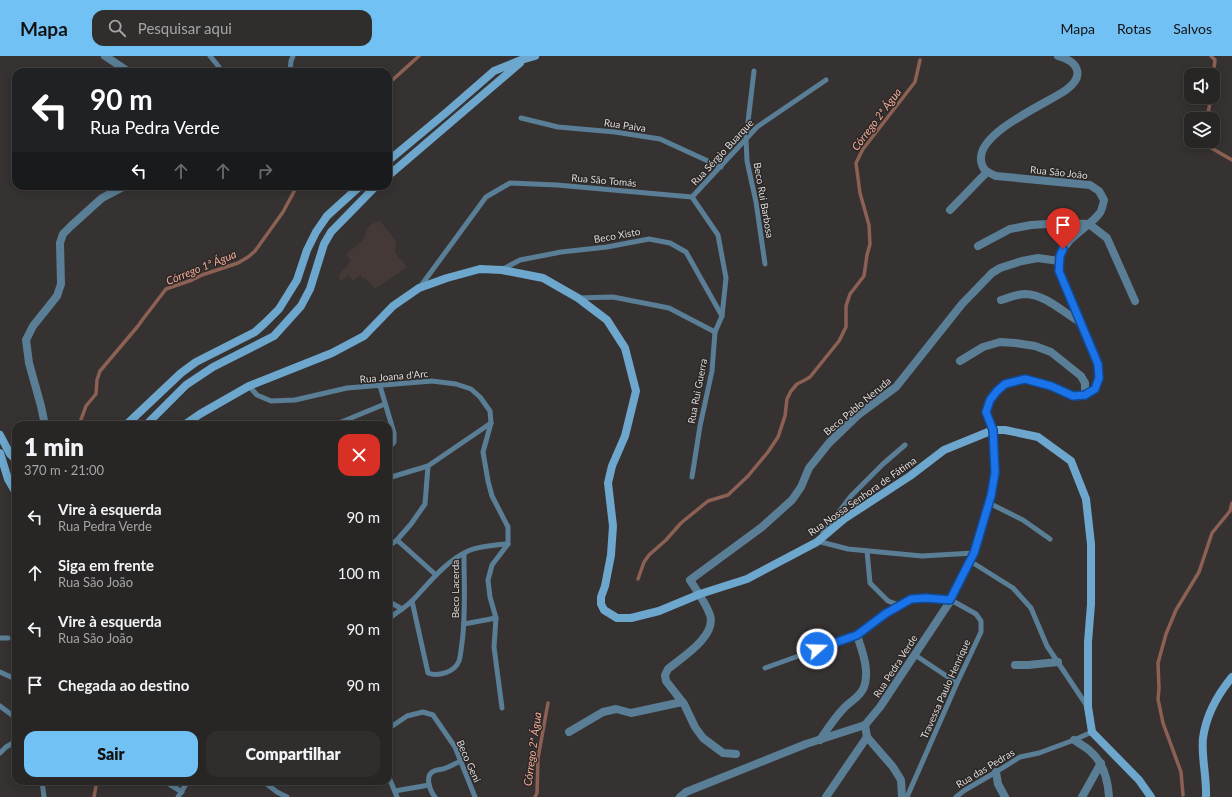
<!DOCTYPE html>
<html lang="pt">
<meta charset="utf-8">
<style>
:root{--surface:#282625;--page:#302e2d;--text:#f1f3f6;--muted:#a5a5a7;--line:#444342;--accent:#71c1f5}
body{margin:0;font-family:Lato,sans-serif;background:var(--page);color:var(--text);height:100vh;display:flex;flex-direction:column;font-size:15px;white-space:nowrap}
*{box-sizing:border-box;margin:0}
p{font-size:13px;color:var(--muted)}
.icon{flex:none;width:22px;height:22px;fill:none;stroke:currentColor;stroke-width:2;stroke-linecap:round;stroke-linejoin:round}
.map{position:relative;flex:1;overflow:hidden}
.side{position:absolute;left:12px;top:365px;width:380px;height:364px;display:flex;flex-direction:column;background:var(--surface);border-radius:12px;box-shadow:0 2px 10px #0003,0 0 0 1px var(--line)}
.side>*{flex:none}
.hud{position:absolute;left:12px;top:12px;width:380px;height:122px;border-radius:12px;box-shadow:0 2px 10px #0003,0 0 0 1px var(--line);background:#202124;color:#fff;overflow:hidden}
.controls{position:absolute;left:1184px;top:12px;display:grid;gap:8px}
.controls a{display:grid;place-items:center;width:36px;height:36px;border-radius:8px;background:var(--surface);box-shadow:0 2px 10px #0003,0 0 0 1px var(--line);font-size:20px}
.pin{position:absolute;display:grid;place-items:center;width:34px;height:34px;color:#fff;margin:-41px -17px;border-radius:50% 50% 50% 0;rotate:-45deg;box-shadow:0 0 4px #0007}
.pin .icon{rotate:45deg}
.me{position:absolute;width:44px;margin:-22px;rotate:70deg;stroke-linejoin:round;filter:drop-shadow(0 0 3px #0008)}
.turn{display:flex;align-items:center;gap:14px;height:84px;padding:0 12px;font-size:18px}
.turn .icon{width:52px;height:52px;stroke-width:2.5}
.turn b{display:block;font-size:28px;line-height:34px}
.lanes{display:flex;align-items:center;height:38px;padding:0 12px;background:#0003;justify-content:center;gap:20px;direction:ltr}
.lanes .off{opacity:.35}
.round{display:grid;place-items:center;flex:none;width:42px;height:42px;border-radius:12px;background:var(--page)}
.overview{display:flex;align-items:center;justify-content:space-between;height:68px;padding:0 12px}
h1{font-size:24px;font-weight:800;line-height:30px}
.action{display:flex;gap:8px;margin-top:auto;padding:8px 12px}
.action a{flex:1;height:46px;border-radius:12px;background:var(--accent);color:#111;font-size:16px;font-weight:800;line-height:46px;text-align:center}
.action a+a{background:var(--page);color:var(--text)}
ul{padding:0;list-style:none}
li{display:flex;align-items:center;gap:12px;height:56px;padding:0 12px}
li div{flex:1}
li b{display:block;font-size:15px}
li em{font-style:normal}
header{display:flex;align-items:center;gap:24px;box-sizing:border-box;height:56px;padding:0 20px;background:var(--accent);color:#111}
header strong{font-size:19px}
nav{display:flex;gap:22px;margin-inline-start:auto;font-size:14px}
.search{width:280px;height:36px;background:var(--page);display:flex;align-items:center;gap:10px;box-sizing:border-box;padding:0 14px;border-radius:12px;color:var(--muted);font-size:15px}
.map>svg:first-child{display:block}
.built{fill:#443936}
.lines{fill:none;stroke-linecap:round;stroke-linejoin:round}
.stream{stroke:#8c6053;stroke-width:3.5}
.lane{stroke:#5a7e95;stroke-width:5}
.street{stroke:#5a7e95;stroke-width:8}
.secondary{stroke:#6da7cd;stroke-width:8}
.route-casing{stroke:#114b97;stroke-width:10}
.route{stroke:#1a73e8;stroke-width:7}
.labels{text-anchor:middle;dominant-baseline:central;stroke-width:3;stroke-linejoin:round;paint-order:stroke}
.street-label{font-size:10px;fill:#dcd9d8;stroke:#2c2827}
.water-label{font-size:11px;font-style:italic;fill:#f4ac97;stroke:#2c2827}
</style>
<header>
<strong>Mapa</strong>
<div class="search"><svg class="icon" aria-label="search" viewBox="0 0 24 24"><circle cx="10" cy="10" r="6"/><path d="M15 15l6 6"/></svg>Pesquisar aqui</div>
<nav><a>Mapa</a><a>Rotas</a><a>Salvos</a></nav>
</header>
<div class="map">
<svg width="1232" height="741" viewBox="0 0 1232 741">
<rect width="100%" height="100%" fill="#363231"/>
<!-- built -->
<path class="built" d="M380 165 396 185 395 197 407 211 375 233 365 222 363 223 360 219 353 225 349 219 340 225 339 219 351 205 346 198 363 184 367 173 372 168Z"/>
<g class="lines">
<!-- stream -->
<g class="stream">
<path d="M1211 0 1215 4 1213 20"/>
<path d="M388 28 419 0"/>
<path d="M1207 63 1211 41"/>
<path d="M1207 85 1208 90 1232 104"/>
<path d="M79 369 86 350 96 338 97 324 100 315 138 270 143 263 166 233 192 224 202 219 238 207 248 201 255 195 283 156 297 130"/>
<path d="M638 523 644 506 649 499 666 484 681 467 708 445 728 439 748 420 768 396 778 381 785 360 787 343 791 335 797 328 805 324 810 321 839 285 846 271V250L850 238 864 220 867 199 870 188 869 169 860 137 856 107 863 93 915 26 920 4"/>
<path d="M1183 739 1181 716 1163 667 1158 643 1159 632 1158 607 1166 578 1176 554 1199 516 1212 477 1230 455 1232 447"/>
<path d="M94 741 97 725"/>
<path d="M535 741 537 737 538 702 548 647"/>
</g>
<!-- lane -->
<g class="lane">
<path d="M210 0 219 11V16"/>
<path d="M754 15 746 83 747 105 756 146 765 208"/>
<path d="M290 16 291 5 293 0"/>
<path d="M521 62 558 71 615 76 660 83 721 111"/>
<path d="M692 141 757 71 826 24"/>
<path d="M503 213 520 204 561 196 607 191 649 183 670 187 686 196 722 260"/>
<path d="M420 231 486 141 510 127 557 129 692 141 718 179 726 222 722 260 715 276"/>
<path d="M578 242 613 241 669 252 715 276 712 315 700 370 692 421"/>
<path d="M249 330 257 339 271 345 295 344 347 332 432 325 456 328 471 333 480 341 490 355 491 367 483 396 488 425 492 440 508 471V488L492 509 488 524 490 541 496 562 494 591 502 652"/>
<path d="M380 330 394 377V386L388 393"/>
<path d="M334 369 385 348"/>
<path d="M388 422 428 410"/>
<path d="M989 447 1023 464 1050 483"/>
<path d="M823 477 851 440 883 408 905 389"/>
<path d="M397 484 436 519"/>
<path d="M817 485 848 493 922 500 974 497"/>
<path d="M388 491 397 484 411 468 425 448 428 410 491 367"/>
<path d="M867 495 870 527 888 545 899 549"/>
<path d="M970 505 1013 532 1031 552 1047 590 1087 650"/>
<path d="M388 545 402 553"/>
<path d="M412 545 428 617C438 621 455 616 459 605 461 599 461 592 462 587 466 557 464 527 464 498"/>
<path d="M388 563C396 557 406 551 413 544 429 527 446 505 468 495 480 490 495 489 508 488"/>
<path d="M464 568 496 562"/>
<path d="M0 582H8"/>
<path d="M915 599 957 627"/>
<path d="M765 612 857 579 885 558 911 543 926 541 951 544 976 558 981 565V576L957 627 907 741"/>
<path d="M0 616 11 621"/>
<path d="M0 650 16 662"/>
<path d="M388 673 407 660 423 656 433 659 455 691 475 741"/>
<path d="M0 697 6 691 13 687 16 688"/>
<path d="M388 719 397 741"/>
<path d="M42 725 44 741"/>
<path d="M164 725 182 736"/>
<path d="M263 725 277 736 287 741"/>
<path d="M395 735 429 729"/>
<path d="M178 741 188 725"/>
<path d="M435 741C430 735 424 719 434 715 438 713 442 714 446 712 451 710 456 707 461 705"/>
<path d="M956 741 965 734 996 716 1020 701 1039 697 1074 684 1092 676"/>
</g>
<!-- street -->
<g class="street">
<path d="M105 0 129 16"/>
<path d="M950 154 987 116"/>
<path d="M978 190 1010 173 1031 169 1063 167 1089 168 1107 182 1135 245"/>
<path d="M1001 244C1008 242 1017 238 1025 238 1047 239 1062 256 1080 266"/>
<path d="M960 305 983 291 1000 286 1015 287 1035 290 1051 296 1081 320 1085 327V339"/>
<path d="M45 369 41 350 29 307 26 284 33 270 57 240 61 228 60 187 63 178 71 170 102 142 125 130"/>
<path d="M1015 609H1028L1058 606"/>
<path d="M865 669 867 681 893 711 901 724 902 741"/>
<path d="M569 676 603 656 616 653 631 657 682 646"/>
<path d="M820 684C828 672 835 661 845 651 851 645 861 640 864 631 870 614 862 595 857 579"/>
<path d="M1074 684C1080 688 1086 691 1090 695 1103 706 1108 725 1109 741"/>
<path d="M736 698 723 697 703 682 695 671 684 648 666 625 665 619 668 613C681 602 717 580 710 559 706 547 697 535 690 524L762 471 792 444 801 431 809 412 829 387 858 359 896 331 962 248 992 217 1000 212 1022 205 1038 202 1059 205"/>
<path d="M996 716 998 728 1005 741"/>
<path d="M680 741 686 736 806 688 865 669 880 651 951 544 974 497 989 447 995 417 993 374 986 356 990 344 997 335 1005 328 1025 323 1051 330 1073 340 1085 339 1095 333 1099 322 1098 309 1059 215C1059 210 1058 204 1060 200 1066 181 1088 172 1099 158 1102 155 1103 148 1104 144L1099 135 1090 129 996 120C987 116 982 114 981 104 978 76 1046 48 1066 34 1085 20 1079 6 1058 0"/>
<path d="M826 741 867 681"/>
<path d="M1082 741 1101 707"/>
</g>
<!-- secondary -->
<g class="secondary">
<path d="M388 105 448 55 494 15 521 4 535 0"/>
<path d="M388 120 520 7"/>
<path d="M126 369 181 317 196 306 255 276 265 267 279 253 297 224 307 194 316 176 327 160 360 130"/>
<path d="M146 369 186 329 213 311 274 280 301 250 310 233 324 188 331 176 376 130"/>
<path d="M184 369 200 358 249 330 332 297 364 280 393 250 419 232 447 222 480 213 502 214 543 222 578 242 607 264 625 292 636 335 625 380 612 410 608 427 613 470 611 499 605 530 601 541V548L604 554 617 562H631L659 555 700 538 747 523 817 486 844 463 910 420 944 394 993 374H1005L1038 381 1071 405 1086 443 1091 488V548L1088 586V651L1092 676 1139 724 1151 741"/>
<path d="M0 379 10 398 16 404"/>
<path d="M0 397 8 423 16 437"/>
<path d="M1206 741C1207 722 1201 700 1203 682 1206 660 1218 638 1232 621"/>
</g>
</g>
<g class="lines">
<defs>
<path id="route" d="M817 593 857 579 885 558 911 543 926 542 950 544 974 497 991 440 995 417 993 374 986 356 990 344 997 335 1005 328 1025 323 1051 330 1073 340 1085 339 1095 333 1099 322 1098 308 1059 215 1060 200 1063 193"/>
</defs>
<!-- route casing -->
<use href="#route" class="route-casing"/>
<!-- route -->
<use href="#route" class="route"/>
</g>
<g class="labels">
<!-- street labels -->
<g class="street-label">
<text transform="translate(625 69) rotate(8)">Rua Paiva</text>
<text transform="translate(722 96) rotate(-47)">Rua Sérgio Buarque</text>
<text transform="translate(1059 116) rotate(6)">Rua São João</text>
<text transform="translate(604 124) rotate(5)">Rua São Tomás</text>
<text transform="translate(764 144) rotate(80)">Beco Rui Barbosa</text>
<text transform="translate(617 179) rotate(-10)">Beco Xisto</text>
<text transform="translate(394 320) rotate(-5)">Rua Joana d'Arc</text>
<text transform="translate(697 335) rotate(-79)">Rua Rui Guerra</text>
<text transform="translate(857 350) rotate(-40)">Beco Pablo Neruda</text>
<text transform="translate(862 440) rotate(-35)">Rua Nossa Senhora de Fátima</text>
<text transform="translate(455 533) rotate(-90)">Beco Lacerda</text>
<text transform="translate(895 610) rotate(-57)">Rua Pedra Verde</text>
<text transform="translate(945 633) rotate(-66)">Travessa Paulo Henrique</text>
<text transform="translate(469 705) rotate(66)">Beco Geni</text>
<text transform="translate(985 712) rotate(-31)">Rua das Pedras</text>
</g>
<!-- water labels -->
<g class="water-label">
<text transform="translate(876 63) rotate(-53)">Córrego 2ª Água</text>
<text transform="translate(201 211) rotate(-22)">Córrego 1ª Água</text>
<text transform="translate(532 693) rotate(-82)">Córrego 2ª Água</text>
</g>
</g>
</svg>
<div class="controls">
<a><svg class="icon" aria-label="sound" viewBox="0 0 24 24"><path d="M4 9h4l5-4v14l-5-4H4zM17 9q2 3 0 6"/></svg></a>
<a><svg class="icon" aria-label="layers" viewBox="0 0 24 24"><path d="M12 4l9 5-9 5-9-5zM3 14l9 5 9-5"/></svg></a>
</div>
<div class="pin" style="left:1063px;top:193px;background:#d93025"><svg class="icon" aria-label="arrive" viewBox="0 0 24 24"><path d="M6 21V4h12l-3 4 3 4H6"/></svg></div>
<svg class="me" style="left:817px;top:593px" viewBox="-20 -20 40 40"><circle r="17" fill="#1a73e8" stroke="#fff" stroke-width="3"/><path d="M0-11L8 9 0 5-8 9z" fill="#fff"/></svg>
<div class="hud">
<div class="turn"><svg class="icon" aria-label="left" viewBox="0 0 24 24"><path d="M17 20v-9H6M10 6l-5 5 5 5"/></svg><div><b>90 m</b>Rua Pedra Verde</div></div>
<div class="lanes"><svg class="icon" aria-label="left" viewBox="0 0 24 24"><path d="M17 20v-9H6M10 6l-5 5 5 5"/></svg><svg class="icon off" aria-label="ahead" viewBox="0 0 24 24"><path d="M12 20V5M6 11l6-6 6 6"/></svg><svg class="icon off" aria-label="ahead" viewBox="0 0 24 24"><path d="M12 20V5M6 11l6-6 6 6"/></svg><svg class="icon off" aria-label="right" viewBox="0 0 24 24"><path d="M7 20v-9h11M14 6l5 5-5 5"/></svg></div>
</div>
<section class="side">
<div class="overview"><div><h1>1 min</h1><p>370 m · 21:00</p></div><a class="round" style="background:#d93025;color:#fff"><svg class="icon" aria-label="close" viewBox="0 0 24 24"><path d="M6 6l12 12M18 6L6 18"/></svg></a></div>
<ul>
<li><svg class="icon" aria-label="left" viewBox="0 0 24 24"><path d="M17 20v-9H6M10 6l-5 5 5 5"/></svg><div><b>Vire à esquerda</b><p>Rua Pedra Verde</p></div><em>90 m</em></li>
<li><svg class="icon" aria-label="ahead" viewBox="0 0 24 24"><path d="M12 20V5M6 11l6-6 6 6"/></svg><div><b>Siga em frente</b><p>Rua São João</p></div><em>100 m</em></li>
<li><svg class="icon" aria-label="left" viewBox="0 0 24 24"><path d="M17 20v-9H6M10 6l-5 5 5 5"/></svg><div><b>Vire à esquerda</b><p>Rua São João</p></div><em>90 m</em></li>
<li><svg class="icon" aria-label="arrive" viewBox="0 0 24 24"><path d="M6 21V4h12l-3 4 3 4H6"/></svg><div><b>Chegada ao destino</b></div><em>90 m</em></li>
</ul>
<div class="action"><a>Sair</a><a>Compartilhar</a></div>
</section>
</div>
